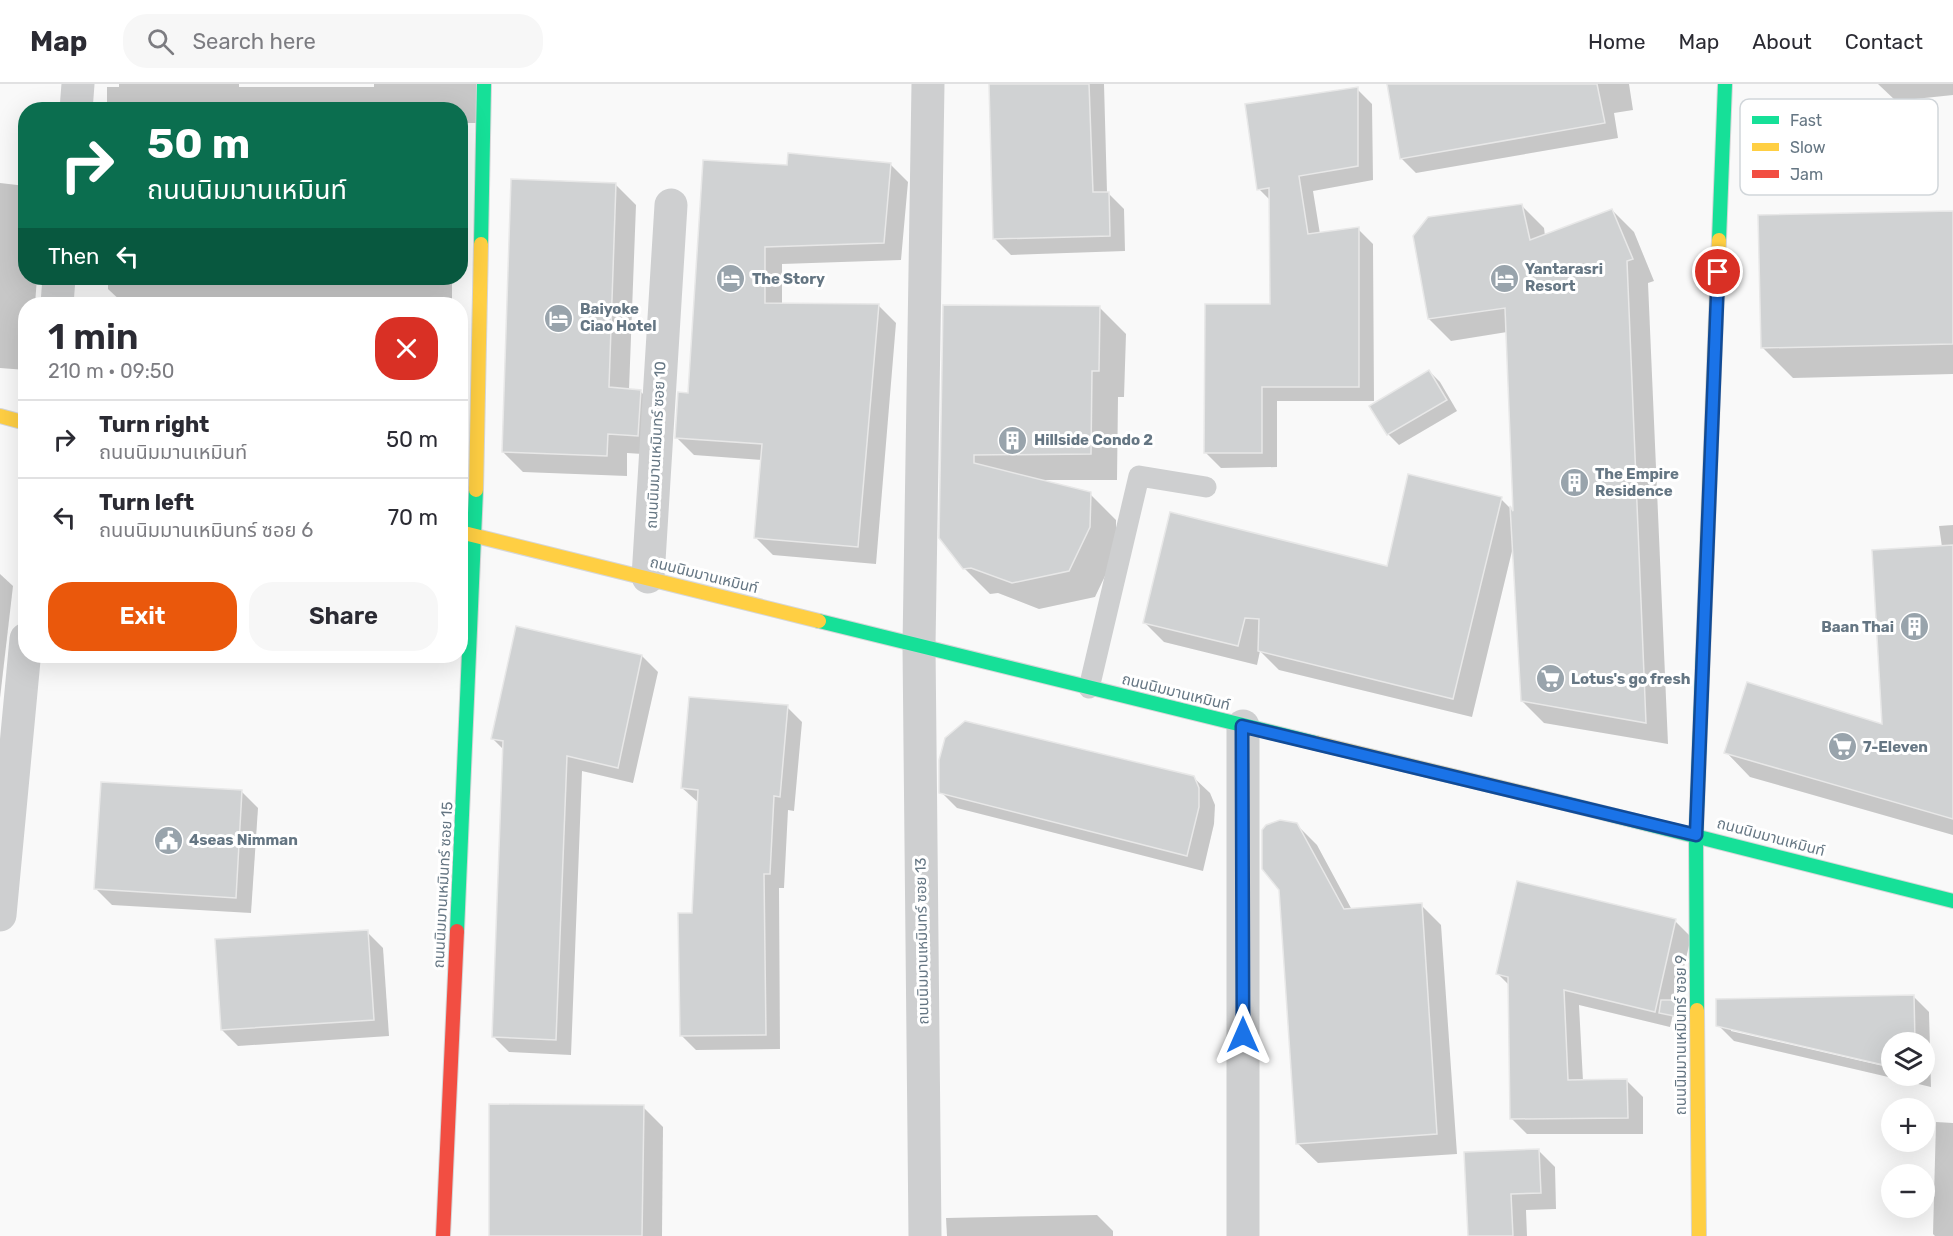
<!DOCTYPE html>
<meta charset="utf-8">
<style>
:root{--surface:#fff;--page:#f7f7f7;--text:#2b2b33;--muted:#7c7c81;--line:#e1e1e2;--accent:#ea580c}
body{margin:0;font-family:Rubik,"Noto Sans Thai",sans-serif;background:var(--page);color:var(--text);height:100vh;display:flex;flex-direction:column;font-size:22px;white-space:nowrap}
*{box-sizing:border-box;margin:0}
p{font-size:20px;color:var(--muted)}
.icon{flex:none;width:33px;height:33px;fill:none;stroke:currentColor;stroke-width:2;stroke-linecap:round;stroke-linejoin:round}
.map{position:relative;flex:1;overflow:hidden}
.side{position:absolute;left:18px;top:213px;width:450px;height:366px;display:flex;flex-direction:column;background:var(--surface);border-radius:24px;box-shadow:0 6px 24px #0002}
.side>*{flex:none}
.banner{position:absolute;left:18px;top:18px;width:450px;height:183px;border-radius:24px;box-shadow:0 6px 24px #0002;background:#0b6e4f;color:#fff;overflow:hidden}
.controls{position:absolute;left:1881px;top:948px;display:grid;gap:12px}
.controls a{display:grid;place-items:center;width:54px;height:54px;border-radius:50%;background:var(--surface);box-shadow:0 6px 24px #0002;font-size:30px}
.pin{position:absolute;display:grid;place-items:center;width:51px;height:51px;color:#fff;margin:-26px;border:3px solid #fff;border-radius:50%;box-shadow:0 2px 6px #0007}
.me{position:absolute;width:66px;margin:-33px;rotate:0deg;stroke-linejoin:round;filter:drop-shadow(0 0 4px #0008)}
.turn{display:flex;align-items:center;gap:21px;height:126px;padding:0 30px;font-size:27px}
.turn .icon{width:78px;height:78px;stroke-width:2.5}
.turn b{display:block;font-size:42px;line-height:51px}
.then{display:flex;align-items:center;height:57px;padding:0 30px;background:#0003;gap:12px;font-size:22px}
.round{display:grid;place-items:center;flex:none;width:63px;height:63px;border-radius:24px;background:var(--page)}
.summary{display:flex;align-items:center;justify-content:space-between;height:102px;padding:0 30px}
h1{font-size:36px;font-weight:600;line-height:45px}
.action{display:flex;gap:12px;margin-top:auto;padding:12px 30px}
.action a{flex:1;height:69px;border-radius:24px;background:var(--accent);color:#fff;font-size:24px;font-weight:600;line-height:69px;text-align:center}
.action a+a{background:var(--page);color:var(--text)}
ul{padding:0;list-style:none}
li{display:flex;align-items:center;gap:18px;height:78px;padding:0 30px;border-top:2px solid var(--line)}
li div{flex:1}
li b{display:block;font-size:22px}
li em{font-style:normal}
header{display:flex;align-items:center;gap:36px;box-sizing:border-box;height:84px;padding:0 30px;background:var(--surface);border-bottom:2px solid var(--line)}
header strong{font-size:28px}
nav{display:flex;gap:33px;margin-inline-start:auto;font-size:21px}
.search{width:420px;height:54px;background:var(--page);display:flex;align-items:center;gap:15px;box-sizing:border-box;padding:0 21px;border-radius:24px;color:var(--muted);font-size:22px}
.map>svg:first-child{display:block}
.shadow{fill:#0003;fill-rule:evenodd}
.building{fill:#d0d2d3;stroke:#e8e8e8;stroke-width:1.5}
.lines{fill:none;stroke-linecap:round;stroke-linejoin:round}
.fast-casing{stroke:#d5d6d7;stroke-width:16}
.slow-casing{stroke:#d5d6d7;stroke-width:16}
.jam-casing{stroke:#d5d6d7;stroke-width:16}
.lane{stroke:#cecfd0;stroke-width:21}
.street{stroke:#cecfd0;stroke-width:33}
.fast{stroke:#16e098;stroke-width:14}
.slow{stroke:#ffcf43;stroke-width:14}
.jam{stroke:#f24e42;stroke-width:14}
.route-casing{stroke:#114b97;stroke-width:15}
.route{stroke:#1a73e8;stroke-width:10}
.labels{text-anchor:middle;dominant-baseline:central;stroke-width:6;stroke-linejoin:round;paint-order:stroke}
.poi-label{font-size:15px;font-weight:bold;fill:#657683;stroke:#fff;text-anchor:start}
.street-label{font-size:15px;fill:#657683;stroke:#fff}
.key{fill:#fff;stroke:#d1d6da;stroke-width:1.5}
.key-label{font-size:16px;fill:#657683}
</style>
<header>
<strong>Map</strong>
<div class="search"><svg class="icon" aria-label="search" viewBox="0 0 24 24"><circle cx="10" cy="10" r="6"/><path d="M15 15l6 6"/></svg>Search here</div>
<nav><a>Home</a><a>Map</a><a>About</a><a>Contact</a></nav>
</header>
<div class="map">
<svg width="1953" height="1152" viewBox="0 0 1953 1152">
<rect width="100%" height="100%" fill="#f9f9f9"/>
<!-- shadow -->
<g class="shadow">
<path d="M119 0H239V3H374V0H486L480 39H460V26H107V3H119Z"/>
<path d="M991 0H1104L1107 108 1124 125 1125 167 1011 171 995 155Z"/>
<path d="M1388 0H1629L1633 26 1614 29 1618 54 1416 89 1401 74Z"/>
<path d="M1878 0H1953V11L1896 17Z"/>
<path d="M1357 5 1372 20 1373 96 1313 107 1320 150 1358 145 1373 160 1374 317H1277V383L1221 384 1206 369 1271 221V117L1259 105Z"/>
<path d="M890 80 908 98 901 176 782 180V220L878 221 896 239 876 480 773 471 756 454 762 376 694 371 677 354 690 311 788 83Z"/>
<path d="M0 99 26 102V194H37L35 220H26V286L0 284Z"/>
<path d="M616 101 636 121 629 306 640 307 660 327 658 371 627 369V392L523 388 503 368Z"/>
<path d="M1522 122 1544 144 1545 152 1612 126 1634 148 1654 197 1648 199 1668 660 1544 639 1522 617 1513 463 1472 633 1279 586 1260 567 1257 581 1164 558 1145 539 1388 483 1501 415 1514 428 1507 248 1451 257 1429 235Z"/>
<path d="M1953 128V290L1793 294 1762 263Z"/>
<path d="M108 194H452V220H124L108 205Z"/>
<path d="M945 222 1100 224 1126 250 1124 313H1118L1117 396H1041L1090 410 1116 436V469L1095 513 1039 525 998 509 990 510 964 484Z"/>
<path d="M1429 287 1440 298 1457 327 1399 361 1388 350 1371 322Z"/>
<path d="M1953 441V751L1750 693 1726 668 1883 642 1942 463 1939 442Z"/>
<path d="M0 490 13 502 0 614Z"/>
<path d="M642 572 658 588 633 699 582 687 571 971 509 968 493 952 504 666 492 654Z"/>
<path d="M787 623 802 638 794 727 788 726 784 804H779L780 965 696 966 681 951 694 830 699 719 682 704Z"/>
<path d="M1193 693 1210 709 1215 721 1214 740 1203 787 957 724 941 708Z"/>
<path d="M242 708 258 724 251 829 112 821 96 805Z"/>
<path d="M1296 740 1317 761 1352 826 1421 821 1441 841 1457 1070 1318 1079 1297 1059 1280 806Z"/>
<path d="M1675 837 1691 853 1670 943 1579 921 1583 997H1627L1643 1013V1050H1527L1511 1034 1510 902 1498 890Z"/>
<path d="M367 848 383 864 389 952 238 962 222 946Z"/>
<path d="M1913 912 1929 928 1931 1003 1734 957 1718 941ZM1731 944 1892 958H1924V992H1892V984L1731 947Z"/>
<path d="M643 1023 663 1043 662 1152H490Z"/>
<path d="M1936 1038 1953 1039V1152H1935L1933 1150Z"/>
<path d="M1539 1067 1555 1083 1556 1125 1526 1126 1527 1152H1469Z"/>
<path d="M1097 1131 1113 1147V1152H947L946 1134Z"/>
</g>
<!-- building -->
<g class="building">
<path d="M989 0H1089L1093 108H1109L1110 152 993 155Z"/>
<path d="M1387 0H1597L1605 39 1400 75Z"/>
<path d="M1358 3V82L1299 92 1308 150 1359 143V303H1262V369H1204L1205 220H1270L1269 104 1257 106 1245 20Z"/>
<path d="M788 69 891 79 884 159 765 163V219L879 220 858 463 754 454 762 360 675 354 678 308 688 309 703 76 787 81Z"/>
<path d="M511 95 616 99 609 303 641 306 638 352 608 350 607 372 502 368Z"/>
<path d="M1522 120 1530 156 1612 125 1633 175 1627 177 1646 639 1521 617 1510 422 1513 427 1505 224 1428 235 1413 152 1428 133Z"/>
<path d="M1953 127V260L1761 264 1758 131Z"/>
<path d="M943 221 1100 222 1099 287H1092L1091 370 974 371V379L1091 408 1090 443 1069 487 1012 499 971 484 963 485 939 454Z"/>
<path d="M1429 286 1447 316 1387 351 1369 322Z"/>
<path d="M1408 390 1502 413 1453 615 1258 567 1259 535 1245 534 1238 562 1143 539 1170 428 1387 482Z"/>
<path d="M1953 461V735L1724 669 1747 598 1882 640 1872 466Z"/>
<path d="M516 542 642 571 618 684 567 672 556 956 492 953 503 657 491 655Z"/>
<path d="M689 613 788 621 780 713 774 712 770 790H764L766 951 680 952 678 829H692L698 706 681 704Z"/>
<path d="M965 637 1194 692 1199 704V723L1187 772 939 709V676L945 654Z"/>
<path d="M101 698 242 706 236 814 94 805Z"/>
<path d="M1280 736 1297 739 1344 825 1422 819 1437 1050 1296 1060 1279 806 1262 785V746L1266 741Z"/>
<path d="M1517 797 1676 835 1655 928 1564 906 1568 996 1627 995 1628 1034 1510 1035 1508 893 1496 890Z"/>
<path d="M368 846 374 936 221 946 215 855Z"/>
<path d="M1914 911 1915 958H1892V983L1716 942V915Z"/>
<path d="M1661 916H1678L1679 933 1659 929Z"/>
<path d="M489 1020 644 1021 642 1152H489Z"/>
<path d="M1539 1065 1541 1109 1511 1110 1513 1152H1468L1464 1068Z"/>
</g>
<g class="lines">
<defs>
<g id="fast">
<path d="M1719 156 1725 0"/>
<path d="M481 160 484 0"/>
<path d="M819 537 1316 659"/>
<path d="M1564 719 1953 817"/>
<path d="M457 847 476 406"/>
<path d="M1697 926 1696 751 1703 568"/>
</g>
<g id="slow">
<path d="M0 332 26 339"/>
<path d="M476 406 481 160"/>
<path d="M460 448 819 537"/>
<path d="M1703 568 1719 156"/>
<path d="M1316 659 1564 719"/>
<path d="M1697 926 1699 1152"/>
</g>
<path id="jam" d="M443 1152 457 847"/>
</defs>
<!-- fast casing -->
<use href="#fast" class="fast-casing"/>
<!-- slow casing -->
<use href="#slow" class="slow-casing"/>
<!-- jam casing -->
<use href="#jam" class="jam-casing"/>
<!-- lane -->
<path class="lane" d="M1089 604 1139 392 1206 403"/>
<!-- street -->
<g class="street">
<path d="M76 26 78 0"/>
<path d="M57 220 59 194"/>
<path d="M648 493 671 121"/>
<path d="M1243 642V1152"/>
<path d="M0 831 26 555"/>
<path d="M925 1152 919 562 928 0"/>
</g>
<!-- fast -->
<use href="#fast" class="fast"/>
<!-- slow -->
<use href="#slow" class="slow"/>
<!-- jam -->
<use href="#jam" class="jam"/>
</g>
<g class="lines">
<defs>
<path id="route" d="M1243 951 1242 642 1696 751 1718 188"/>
</defs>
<!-- route casing -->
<use href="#route" class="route-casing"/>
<!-- route -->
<use href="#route" class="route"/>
</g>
<!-- icons -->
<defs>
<symbol id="hotel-disc" viewBox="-11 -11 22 22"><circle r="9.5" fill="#99a4ac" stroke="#fff"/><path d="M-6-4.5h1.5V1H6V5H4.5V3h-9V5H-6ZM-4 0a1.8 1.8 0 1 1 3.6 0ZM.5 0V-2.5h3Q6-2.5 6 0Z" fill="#fff"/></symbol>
<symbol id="building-disc" viewBox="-11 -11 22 22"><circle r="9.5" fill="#99a4ac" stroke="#fff"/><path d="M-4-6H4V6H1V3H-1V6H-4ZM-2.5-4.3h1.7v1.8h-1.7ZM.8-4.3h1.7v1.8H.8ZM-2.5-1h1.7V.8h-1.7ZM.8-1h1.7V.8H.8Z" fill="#fff"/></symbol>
<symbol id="supermarket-disc" viewBox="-11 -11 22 22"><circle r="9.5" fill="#99a4ac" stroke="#fff"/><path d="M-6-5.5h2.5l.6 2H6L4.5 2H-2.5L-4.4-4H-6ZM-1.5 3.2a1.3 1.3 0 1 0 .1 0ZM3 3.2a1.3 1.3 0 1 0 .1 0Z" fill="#fff"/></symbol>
<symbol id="civic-disc" viewBox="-11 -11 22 22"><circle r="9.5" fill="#99a4ac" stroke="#fff"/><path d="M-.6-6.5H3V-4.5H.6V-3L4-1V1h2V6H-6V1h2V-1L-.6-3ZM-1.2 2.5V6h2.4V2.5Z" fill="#fff"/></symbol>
</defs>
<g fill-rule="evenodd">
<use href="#hotel-disc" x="1488" y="178" width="33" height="33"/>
<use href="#hotel-disc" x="714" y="178" width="33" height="33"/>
<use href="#hotel-disc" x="542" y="218" width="33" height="33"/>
<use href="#building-disc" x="996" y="340" width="33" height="33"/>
<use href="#building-disc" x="1558" y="382" width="33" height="33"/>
<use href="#building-disc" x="1898" y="526" width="33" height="33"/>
<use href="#supermarket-disc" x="1534" y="578" width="33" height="33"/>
<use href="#supermarket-disc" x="1826" y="646" width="33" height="33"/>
<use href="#civic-disc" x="152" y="740" width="33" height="33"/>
</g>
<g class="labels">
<!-- poi labels -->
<g class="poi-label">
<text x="1525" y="185">Yantarasri<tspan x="1525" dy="17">Resort</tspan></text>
<text x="752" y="195">The Story</text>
<text x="580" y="225">Baiyoke<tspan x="580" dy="17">Ciao Hotel</tspan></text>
<text x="1034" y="356">Hillside Condo 2</text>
<text x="1595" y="390">The Empire<tspan x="1595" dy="17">Residence</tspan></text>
<text x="1894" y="543" text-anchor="end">Baan Thai</text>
<text x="1571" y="595">Lotus's go fresh</text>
<text x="1863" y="663">7-Eleven</text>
<text x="189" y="756">4seas Nimman</text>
</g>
<!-- street labels -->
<g class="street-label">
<text transform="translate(656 361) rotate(-87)">ถนนนิมมานเหมินทร์ ซอย 10</text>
<text transform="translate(704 491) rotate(14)">ถนนนิมมานเหมินท์</text>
<text transform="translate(1176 608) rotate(14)">ถนนนิมมานเหมินท์</text>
<text transform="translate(1771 753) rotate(15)">ถนนนิมมานเหมินท์</text>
<text transform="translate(443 801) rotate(-87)">ถนนนิมมานเหมินทร์ ซอย 15</text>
<text transform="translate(922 857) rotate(-91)">ถนนนิมมานเหมินทร์ ซอย 13</text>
<text transform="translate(1681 951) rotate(-90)">ถนนนิมมานเหมินทร์ ซอย 9</text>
</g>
</g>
<!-- legend -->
<rect x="1740" y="15" width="198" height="96" rx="9" class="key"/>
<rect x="1752" y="32" width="27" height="8" fill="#16e098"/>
<rect x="1752" y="59" width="27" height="8" fill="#ffcf43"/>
<rect x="1752" y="86" width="27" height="8" fill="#f24e42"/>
<g class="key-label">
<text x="1790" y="42">Fast</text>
<text x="1790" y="69">Slow</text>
<text x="1790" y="96">Jam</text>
</g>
</svg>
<div class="controls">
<a><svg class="icon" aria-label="layers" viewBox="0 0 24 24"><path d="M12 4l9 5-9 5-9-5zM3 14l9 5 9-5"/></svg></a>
<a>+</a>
<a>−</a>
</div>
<div class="pin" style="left:1718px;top:188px;background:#d93025"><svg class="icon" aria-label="arrive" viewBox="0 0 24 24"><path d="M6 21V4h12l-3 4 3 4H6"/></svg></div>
<svg class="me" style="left:1243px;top:951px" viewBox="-20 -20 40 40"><path d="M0-17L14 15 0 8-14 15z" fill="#1a73e8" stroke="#fff" stroke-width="4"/></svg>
<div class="banner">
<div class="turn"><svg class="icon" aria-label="right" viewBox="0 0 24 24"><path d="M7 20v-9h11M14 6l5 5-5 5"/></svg><div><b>50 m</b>ถนนนิมมานเหมินท์</div></div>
<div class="then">Then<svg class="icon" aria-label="left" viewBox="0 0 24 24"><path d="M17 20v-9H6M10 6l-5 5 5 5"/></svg></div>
</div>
<section class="side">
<div class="summary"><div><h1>1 min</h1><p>210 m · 09:50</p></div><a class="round" style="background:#d93025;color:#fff"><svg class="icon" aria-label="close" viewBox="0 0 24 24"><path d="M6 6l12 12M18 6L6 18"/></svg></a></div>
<ul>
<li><svg class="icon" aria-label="right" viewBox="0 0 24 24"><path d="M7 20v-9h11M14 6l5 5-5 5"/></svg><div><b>Turn right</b><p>ถนนนิมมานเหมินท์</p></div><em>50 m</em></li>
<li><svg class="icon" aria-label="left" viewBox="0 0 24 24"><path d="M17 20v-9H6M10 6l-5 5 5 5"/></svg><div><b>Turn left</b><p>ถนนนิมมานเหมินทร์ ซอย 6</p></div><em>70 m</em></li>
</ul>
<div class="action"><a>Exit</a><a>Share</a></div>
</section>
</div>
